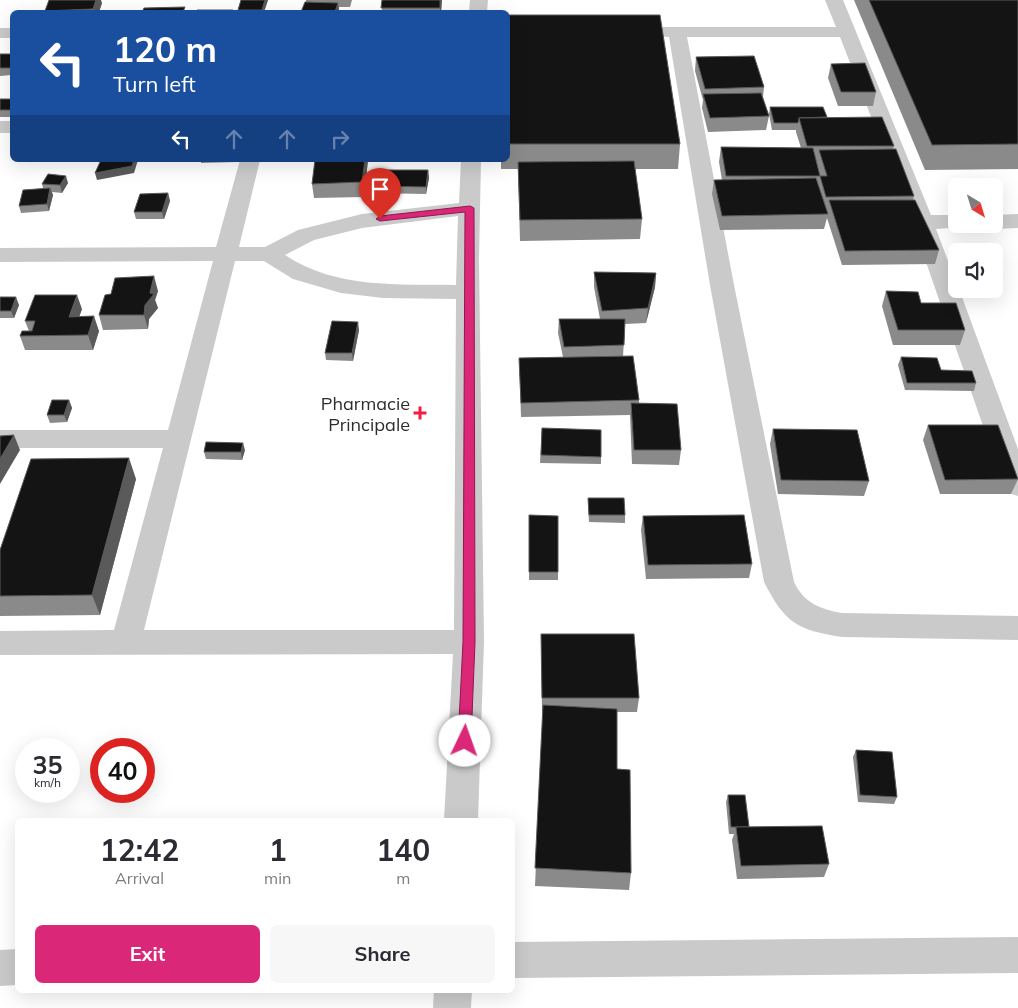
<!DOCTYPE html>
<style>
:root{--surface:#fff;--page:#f7f7f7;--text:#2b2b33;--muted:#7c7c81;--accent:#db2777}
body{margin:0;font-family:Mulish,sans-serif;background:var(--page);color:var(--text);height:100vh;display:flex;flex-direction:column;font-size:19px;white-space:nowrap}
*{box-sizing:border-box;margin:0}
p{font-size:16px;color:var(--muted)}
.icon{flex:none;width:28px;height:28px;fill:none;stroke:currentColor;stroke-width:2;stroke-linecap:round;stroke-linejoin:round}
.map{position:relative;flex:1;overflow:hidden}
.side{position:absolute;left:15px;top:818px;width:500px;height:175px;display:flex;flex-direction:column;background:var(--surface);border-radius:8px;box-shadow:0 5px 20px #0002}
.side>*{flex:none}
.guide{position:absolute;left:10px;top:10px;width:500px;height:152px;border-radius:8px;box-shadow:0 5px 20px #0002;background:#1a4fa0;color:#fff;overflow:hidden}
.needle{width:32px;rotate:142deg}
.fabs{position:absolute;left:948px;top:178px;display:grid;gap:10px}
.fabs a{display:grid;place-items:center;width:55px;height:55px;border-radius:8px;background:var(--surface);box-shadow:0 5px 20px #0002;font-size:25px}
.speed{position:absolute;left:15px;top:738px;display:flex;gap:10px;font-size:25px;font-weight:700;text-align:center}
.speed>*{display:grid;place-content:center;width:65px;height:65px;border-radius:50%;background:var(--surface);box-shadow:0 5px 20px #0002;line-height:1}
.speed small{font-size:12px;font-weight:400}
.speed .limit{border:8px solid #d22;background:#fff;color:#111}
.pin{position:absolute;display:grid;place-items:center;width:42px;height:42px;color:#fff;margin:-51px -21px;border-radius:50% 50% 50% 0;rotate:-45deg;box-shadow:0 0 5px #0007}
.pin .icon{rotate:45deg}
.me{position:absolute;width:55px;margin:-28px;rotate:3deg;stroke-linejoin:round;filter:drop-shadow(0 0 4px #0008)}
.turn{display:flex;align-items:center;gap:18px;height:105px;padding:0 20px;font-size:22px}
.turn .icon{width:65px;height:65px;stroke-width:2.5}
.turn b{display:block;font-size:35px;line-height:42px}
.lanes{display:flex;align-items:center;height:48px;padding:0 20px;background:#0003;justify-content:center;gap:25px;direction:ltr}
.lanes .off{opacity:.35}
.eta{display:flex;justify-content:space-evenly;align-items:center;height:85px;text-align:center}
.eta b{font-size:30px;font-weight:700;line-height:35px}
.action{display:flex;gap:10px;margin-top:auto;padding:10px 20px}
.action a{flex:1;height:58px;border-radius:8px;background:var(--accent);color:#fff;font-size:20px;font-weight:700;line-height:58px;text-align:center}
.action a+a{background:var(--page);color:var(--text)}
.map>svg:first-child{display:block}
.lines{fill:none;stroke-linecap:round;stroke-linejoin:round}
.minor{fill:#cacaca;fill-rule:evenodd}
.wall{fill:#8a8a8a}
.shaded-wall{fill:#5a5a5a}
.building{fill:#141414;stroke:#5a5a5a}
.route{fill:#db2777;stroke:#8e194d}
.poi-dot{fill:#f71b42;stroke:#fff;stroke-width:2}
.labels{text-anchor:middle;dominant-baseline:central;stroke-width:5;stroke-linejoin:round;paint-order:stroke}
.poi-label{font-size:18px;fill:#2d2d2d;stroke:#fff;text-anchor:end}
</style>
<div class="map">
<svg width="1018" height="1008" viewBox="0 0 1018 1008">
<rect width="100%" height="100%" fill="#fff"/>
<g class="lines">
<!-- minor -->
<g class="minor">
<path d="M470 0H488L487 12H469Z"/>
<path d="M825 0H843L931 215H956V224H966L964 227 936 229 956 282V289H959L1018 449V496L1008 493 1004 486 912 222 840 37H687L734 285 794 582C804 603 820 609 842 613L1018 616V640L842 637C797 630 785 623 764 582L710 285 669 37 653 36 650 32 653 28 659 27H836Z"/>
<rect x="0" y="28" width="12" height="10"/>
<rect x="0" y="121" width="12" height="12"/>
<path d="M240 160H260L239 247H265L298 230 362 214 459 203 461 160H481L479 259 484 642 478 820H444L453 654 0 655V631L114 630 163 448H0V430H168L213 261 0 262V248L216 247ZM458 216 456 285C398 284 336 289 285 255L314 240 362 228ZM235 261H264L293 279 341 293 383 298 456 299 454 630H144Z"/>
<path d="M1018 214V228L994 229 986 227 984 224H994V215Z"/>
<path d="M1018 937V973L512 978V942Z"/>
<path d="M18 949V985L0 986V950Z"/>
<path d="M434 990H472L471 1008H433Z"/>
</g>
</g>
<!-- wall -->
<g class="wall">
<path d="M241 0H268L264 12H238V10Z"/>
<path d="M306 0H352L350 7H339V10L306 2Z"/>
<path d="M382 0H442L441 12H382Z"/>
<path d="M854 0H1018V169L925 170Z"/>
<path d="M102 3 99 12H46L45 11Z"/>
<path d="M508 15 680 144 678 169H635L642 219 640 239 520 241 518 169H501V160H508Z"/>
<path d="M0 54H12V75L0 76Z"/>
<path d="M696 57 764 87 763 97 769 116 766 130 708 132 702 108 703 100 695 71Z"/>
<path d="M831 64 876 92 873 106H838L828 78Z"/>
<rect x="0" y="99" width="12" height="18"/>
<path d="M770 107 827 117 894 146 893 149 914 196 913 200 939 250 935 264 842 265 827 218 824 229 720 230 712 194 714 180H722L719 162 721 147 801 148 796 132V130H772L769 114Z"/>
<path d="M157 160H196V162H158Z"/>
<path d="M201 160H238L237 162 201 163Z"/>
<path d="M315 160H368L364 197 314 198 312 184Z"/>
<path d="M428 170 429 178 426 194 373 193 372 186Z"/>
<path d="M68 183 62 193 52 192 53 195 49 211 21 213 19 206 43 188 42 184Z"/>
<path d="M168 193 170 201 164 219H136L134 212Z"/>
<path d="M594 272 656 273 655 287 646 323 625 324 623 356 639 400V404L681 450 679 465 632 464 630 415 521 417 519 358 563 357 558 333 559 319H600L594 287Z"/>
<path d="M158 291 155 300 158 308 149 319 148 329 103 330 99 315Z"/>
<path d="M886 291 921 303 965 330 960 345H893L882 306Z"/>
<path d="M0 297 19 305 14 318H0Z"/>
<path d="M82 309 79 317 99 331 93 350H25L20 336 29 331 25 321Z"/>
<path d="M359 330 353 361 326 360 325 353Z"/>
<path d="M901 357 976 383 974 391 905 390 898 365Z"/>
<path d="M69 400 72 408 67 422 50 423 47 415Z"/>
<path d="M928 425 1018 479 1011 494H940L923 440Z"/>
<path d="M542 428 601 457V464L540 463Z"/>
<path d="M773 429 869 481 864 496 778 494 770 444Z"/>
<path d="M245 450 242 460 206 459 204 452Z"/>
<path d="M136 479 100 615 0 616V550Z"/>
<path d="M588 498 625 515V523L589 522 588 505Z"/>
<path d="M529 515 558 572V580H529Z"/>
<path d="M643 516 752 564 749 578 646 579 641 530Z"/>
<path d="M541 634 639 698 637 712H617V769L631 873 629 890 535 886 543 712H542Z"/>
<path d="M856 750 897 797 894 804 858 802 853 757Z"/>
<path d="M728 795 749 827 829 864 824 877 737 879 732 840 734 834H729L726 802Z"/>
</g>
<!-- shaded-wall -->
<g class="shaded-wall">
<path d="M96 0H101L102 3 99 12H94L93 9Z"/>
<path d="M265 0H268L264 12H262V10Z"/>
<path d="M440 0H442L441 12H440Z"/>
<path d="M338 3 339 10 338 12H335Z"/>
<path d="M134 160H138L134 173 97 180 95 173Z"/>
<path d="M365 160H368L364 197 362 182Z"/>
<path d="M428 170 429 178 426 194V187Z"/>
<path d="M66 176 68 183 62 193 60 185Z"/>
<path d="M50 188 53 195 49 211 47 204Z"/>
<path d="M168 193 170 201 164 219 162 212Z"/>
<path d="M656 273 655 287 646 323 648 308Z"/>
<path d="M154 276 158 291 155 300 158 308 149 319 148 329 144 315 145 305 150 293Z"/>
<path d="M77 295 82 309 74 331 69 317Z"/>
<path d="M16 297 19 305 14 318 11 311Z"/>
<path d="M94 316 99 331 93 350 88 335Z"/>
<path d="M358 322 359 330 353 361 352 353Z"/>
<path d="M69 400 72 408 67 422 64 415Z"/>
<path d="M14 435 20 450 0 484V459Z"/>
<path d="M243 443 245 450 242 460 241 452Z"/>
<path d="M129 458 136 479 100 615 92 595Z"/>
</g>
<!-- building -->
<g class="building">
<path d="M49 0H96L93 9 45 11Z"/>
<path d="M241 0H265L262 10H238Z"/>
<path d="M382 0H440V8H381Z"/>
<path d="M869 0H1018V144L932 145Z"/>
<path d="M305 2 338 3 335 12H301Z"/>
<path d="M185 7 183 12H142L144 8Z"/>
<path d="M197 10H233L232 12H196Z"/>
<path d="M508 15H660L680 144H508Z"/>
<rect x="0" y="54" width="12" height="14"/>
<path d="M754 56 764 87 705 89 696 57Z"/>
<path d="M865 63 876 92H841L831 64Z"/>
<path d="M761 93 769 116 710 118 703 94Z"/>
<rect x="0" y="99" width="12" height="11"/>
<path d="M770 107H823L827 117 799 118 798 123H774Z"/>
<path d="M882 117 894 146H807L799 118Z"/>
<path d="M721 147 813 148 820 176H726Z"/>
<path d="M896 149 914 196 826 197 820 176H827L819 150Z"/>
<path d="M101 160H134L132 166 95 173Z"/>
<path d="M315 160H365L362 182 312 184Z"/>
<path d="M634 161 642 219 520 220 518 162Z"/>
<path d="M375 170H428L426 187 372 186Z"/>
<path d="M48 174 66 176 60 185 42 184Z"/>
<path d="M816 178 828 214 722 216 714 180Z"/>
<path d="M50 188 47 204 19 206 23 190Z"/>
<path d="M168 193 162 212H134L140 194Z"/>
<path d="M829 200H915L939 250 845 251Z"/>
<path d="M594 272 656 273 648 308 602 311Z"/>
<path d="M154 276 150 293 154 294 145 305 144 315H99L105 295 111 294 115 278Z"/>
<path d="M886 291 918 292 921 303H956L965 330H898Z"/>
<path d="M35 295H77L69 317 94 316 88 335 20 336 22 331H32L35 321H25Z"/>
<path d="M0 297H16L11 311H0Z"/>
<path d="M559 319H625L624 345 564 347Z"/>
<path d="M332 321 358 322 352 353H325Z"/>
<path d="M633 356 639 400 521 403 519 358Z"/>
<path d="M901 357 937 358 941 370 972 371 976 383H907Z"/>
<path d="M52 400H69L64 415H47Z"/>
<path d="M631 403 677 404 681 450H634Z"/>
<path d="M928 425H998L1018 479 945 480Z"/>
<path d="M542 428 601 430V457L541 455Z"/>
<path d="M773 429 857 430 869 481 781 480Z"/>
<path d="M14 435 0 459V436Z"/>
<path d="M206 442 243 443 241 452H204Z"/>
<path d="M129 458 92 595 0 596V550L31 459Z"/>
<path d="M588 498H624L625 515H589Z"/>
<path d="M529 515 558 516V572H529Z"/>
<path d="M744 515 752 564 648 565 643 516Z"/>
<path d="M541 634H634L639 698H542Z"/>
<path d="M543 705 617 709V769L630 770 631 873 535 868Z"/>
<path d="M856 750 892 752 897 797 860 795Z"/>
<path d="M728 795H745L749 827H731Z"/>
<path d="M822 826 829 864 741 866 736 827Z"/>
</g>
<!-- route -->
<path class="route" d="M470 206 474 208 475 642 471 741 469 745 465 747 460 745 458 741 463 642 465 212 380 221 376 219 380 216Z"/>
<!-- markers -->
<path class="poi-dot" d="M417.5 405.5h5v5h5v5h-5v5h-5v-5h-5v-5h5z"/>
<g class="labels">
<!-- poi labels -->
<g class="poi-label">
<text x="410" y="403">Pharmacie<tspan x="410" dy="21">Principale</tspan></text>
</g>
</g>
</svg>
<div class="fabs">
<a><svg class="needle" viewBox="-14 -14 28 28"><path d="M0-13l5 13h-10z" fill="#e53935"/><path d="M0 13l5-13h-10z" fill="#7c7c81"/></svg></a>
<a><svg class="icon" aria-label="sound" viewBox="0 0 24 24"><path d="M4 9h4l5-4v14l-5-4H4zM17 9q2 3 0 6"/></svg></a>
</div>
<div class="speed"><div>35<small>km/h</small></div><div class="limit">40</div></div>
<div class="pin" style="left:380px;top:219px;background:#d93025"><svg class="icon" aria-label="arrive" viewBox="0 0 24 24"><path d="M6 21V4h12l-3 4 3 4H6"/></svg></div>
<svg class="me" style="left:465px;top:741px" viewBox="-20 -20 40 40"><circle r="19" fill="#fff"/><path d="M0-13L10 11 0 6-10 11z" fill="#db2777"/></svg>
<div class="guide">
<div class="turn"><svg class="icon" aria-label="left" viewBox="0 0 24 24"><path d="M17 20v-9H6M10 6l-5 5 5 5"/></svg><div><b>120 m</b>Turn left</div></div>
<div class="lanes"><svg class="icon" aria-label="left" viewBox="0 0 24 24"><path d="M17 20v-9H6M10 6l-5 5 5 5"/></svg><svg class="icon off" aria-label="ahead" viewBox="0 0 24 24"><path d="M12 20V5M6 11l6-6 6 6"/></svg><svg class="icon off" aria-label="ahead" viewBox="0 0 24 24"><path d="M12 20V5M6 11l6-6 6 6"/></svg><svg class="icon off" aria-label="right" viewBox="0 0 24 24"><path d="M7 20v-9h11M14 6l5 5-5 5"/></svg></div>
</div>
<section class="side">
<div class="eta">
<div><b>12:42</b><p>Arrival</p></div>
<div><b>1</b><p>min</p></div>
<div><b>140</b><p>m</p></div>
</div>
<div class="action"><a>Exit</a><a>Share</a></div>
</section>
</div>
